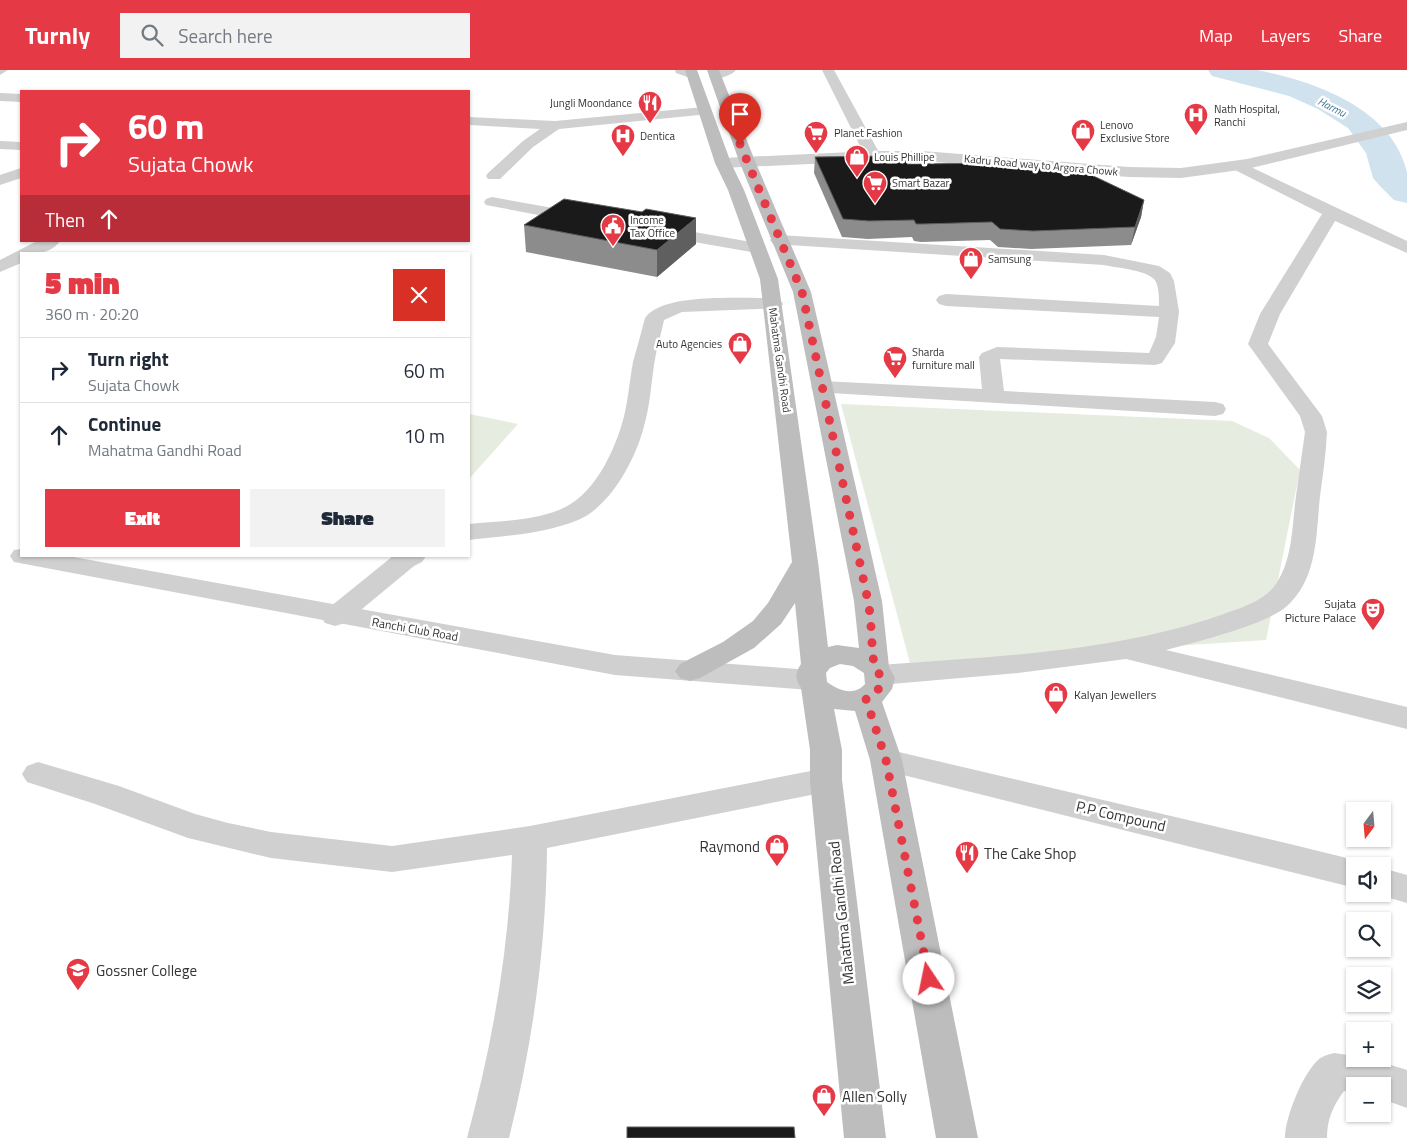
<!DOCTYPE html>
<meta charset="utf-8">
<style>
:root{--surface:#fff;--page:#f2f2f3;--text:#1f2937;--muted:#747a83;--line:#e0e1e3;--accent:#e63946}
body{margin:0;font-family:"Titillium Web",sans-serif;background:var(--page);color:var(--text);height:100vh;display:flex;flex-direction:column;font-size:19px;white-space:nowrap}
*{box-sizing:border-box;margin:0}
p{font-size:16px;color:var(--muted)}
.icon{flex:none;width:28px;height:28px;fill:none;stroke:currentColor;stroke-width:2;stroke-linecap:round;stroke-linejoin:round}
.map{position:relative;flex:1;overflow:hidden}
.sheet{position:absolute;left:20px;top:182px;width:450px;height:305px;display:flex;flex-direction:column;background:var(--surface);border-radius:0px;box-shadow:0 1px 4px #0004}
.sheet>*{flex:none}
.hud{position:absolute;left:20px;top:20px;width:450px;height:152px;border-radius:0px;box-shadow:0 1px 4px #0004;background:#e63946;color:#fff;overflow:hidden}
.needle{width:32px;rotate:196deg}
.controls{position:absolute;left:1346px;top:732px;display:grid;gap:10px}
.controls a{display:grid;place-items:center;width:45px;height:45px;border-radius:0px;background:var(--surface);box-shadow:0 1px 4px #0004;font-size:25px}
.pin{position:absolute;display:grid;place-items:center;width:42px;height:42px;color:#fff;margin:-51px -21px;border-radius:50% 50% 50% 0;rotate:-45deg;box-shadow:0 0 5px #0007}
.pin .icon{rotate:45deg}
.me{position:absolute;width:55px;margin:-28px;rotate:349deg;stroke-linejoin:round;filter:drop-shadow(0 0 4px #0008)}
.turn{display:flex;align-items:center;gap:18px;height:105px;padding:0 25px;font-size:22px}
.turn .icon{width:65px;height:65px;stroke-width:2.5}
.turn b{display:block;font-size:35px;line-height:42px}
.then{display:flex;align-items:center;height:48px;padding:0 25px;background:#0003;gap:10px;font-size:19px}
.round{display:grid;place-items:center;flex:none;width:52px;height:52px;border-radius:0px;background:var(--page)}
.summary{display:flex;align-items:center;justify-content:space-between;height:85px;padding:0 25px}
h1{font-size:30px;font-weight:800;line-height:38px;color:var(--accent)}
.cta{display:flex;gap:10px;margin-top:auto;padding:10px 25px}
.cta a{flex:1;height:58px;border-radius:0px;background:var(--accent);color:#fff;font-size:20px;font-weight:800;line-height:58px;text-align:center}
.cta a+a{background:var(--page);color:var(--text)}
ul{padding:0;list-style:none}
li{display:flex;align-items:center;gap:15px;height:65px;padding:0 25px;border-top:1px solid var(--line)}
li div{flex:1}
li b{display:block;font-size:19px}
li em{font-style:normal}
header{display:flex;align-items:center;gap:30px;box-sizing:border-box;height:70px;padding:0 25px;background:var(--accent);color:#fff}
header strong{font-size:24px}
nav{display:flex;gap:28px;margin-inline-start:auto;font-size:18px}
.search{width:350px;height:45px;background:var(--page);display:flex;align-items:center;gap:12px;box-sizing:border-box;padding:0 18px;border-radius:0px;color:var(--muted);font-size:19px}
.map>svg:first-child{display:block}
.green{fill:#e6ecdf}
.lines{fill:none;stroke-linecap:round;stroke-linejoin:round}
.river{fill:#cfe2ee;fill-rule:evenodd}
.minor{fill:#d0d0d0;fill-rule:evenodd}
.tertiary{fill:#d0d0d0;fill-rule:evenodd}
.secondary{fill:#bdbdbd;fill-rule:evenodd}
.wall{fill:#8c8c8c}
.shaded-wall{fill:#5f5f5f}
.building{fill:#1a1a1a;stroke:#5f5f5f}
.route{stroke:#e63946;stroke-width:9;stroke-dasharray:0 16.2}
.labels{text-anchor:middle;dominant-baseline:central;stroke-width:5;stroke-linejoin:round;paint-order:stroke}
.far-poi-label{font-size:11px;fill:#333;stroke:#fff;text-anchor:start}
.far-water-label{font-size:11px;font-style:italic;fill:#3f7597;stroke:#fff}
.far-street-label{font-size:11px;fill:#333;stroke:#fff}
.poi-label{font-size:12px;fill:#333;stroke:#fff;text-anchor:end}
.street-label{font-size:12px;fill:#333;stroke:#fff}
.near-street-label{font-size:15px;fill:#333;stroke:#fff}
.near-poi-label{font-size:15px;fill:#333;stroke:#fff;text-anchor:start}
</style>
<header>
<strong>Turnly</strong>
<div class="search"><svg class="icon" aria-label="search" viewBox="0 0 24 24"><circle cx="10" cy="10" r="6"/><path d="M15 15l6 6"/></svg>Search here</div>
<nav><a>Map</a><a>Layers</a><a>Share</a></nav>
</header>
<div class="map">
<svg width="1407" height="1068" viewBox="0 0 1407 1068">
<rect width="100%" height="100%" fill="#fff"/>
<!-- green -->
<g class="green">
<path d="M841 334 1232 351 1269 368 1300 400 1266 570 910 593Z"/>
<path d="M469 344 518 354 469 409Z"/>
</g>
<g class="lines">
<!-- river -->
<path class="river" d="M1208 0C1224 0 1242 0 1257 0 1314 11 1392 38 1407 102 1407 112 1407 123 1407 133L1394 130 1379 115 1373 108 1366 83 1348 58 1318 39 1289 26 1212 6Z"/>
<!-- minor -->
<g class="minor">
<path d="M0 0H8L0 5Z"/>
<path d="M822 0H834L881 86 878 89H868L865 86Z"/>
<path d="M0 23 21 24V32L0 31Z"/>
<path d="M704 37 711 41 709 44 559 59 533 77 500 109H488L486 106 488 103 523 71 540 59 469 55V47L555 51Z"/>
<path d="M0 71 21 72V80L0 79Z"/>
<path d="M1238 91 1407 171V183L1335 151 1280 244 1268 274 1322 346 1327 362C1326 383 1323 405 1320 426 1316 464 1318 508 1287 536 1266 555 1195 572 1166 580L1407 637V659L1126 589 1018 603 880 615 870 612 865 605 870 598 880 595C995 586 1111 583 1221 545 1240 538 1264 532 1276 514 1293 489 1292 455 1296 426 1299 405 1302 383 1305 362L1300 346 1248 274 1260 244 1322 144 1233 99 1230 96 1233 93Z"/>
<path d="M21 98V108L0 115V105Z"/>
<path d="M492 127 581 143 587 144 589 148 587 152 581 153 486 135 484 132 486 129Z"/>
<path d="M660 156 757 173 763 174 766 178 763 182 757 183 654 165 651 161 654 157Z"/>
<path d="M779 165 1104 185 1159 196 1170 203 1174 211 1179 242 1175 273 1162 293 1155 295 1000 289 1004 321 1215 332 1223 334 1226 339 1223 344 1215 346 814 322 811 317 814 312 822 311 982 319 979 287 982 283 997 277 1149 283 1156 267 1159 247 946 236 939 234 936 230 939 226 946 224 1159 236C1159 228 1159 219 1156 212 1151 200 1116 198 1104 195L773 174 770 170 773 166Z"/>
<path d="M37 171H60C51 184 35 184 21 184V193L0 202V190Z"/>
<path d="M773 228 780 230 783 234 780 238 682 242 664 250C661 265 656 280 654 295 651 315 650 336 644 356 636 389 610 437 578 450 544 464 504 466 469 470V454C498 451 531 451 559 440 592 427 611 388 621 357 628 336 629 313 633 292 637 278 641 263 645 248 663 222 743 229 773 228Z"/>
<path d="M393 486H426L422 492 414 496 345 553 335 556 325 553 321 547 325 541Z"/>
<path d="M886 679 1294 775 1355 790 1368 796H1355V818L875 698 870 690 875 682Z"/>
<path d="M38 692 119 716 195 744 228 753 271 762 392 776 530 756 826 698 837 702 842 710 837 718 826 722 547 778C546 878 533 972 509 1068H467C492 975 509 881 512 785L392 802 271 788 188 768 95 734 27 712 22 704 27 696Z"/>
<path d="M1382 798 1407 805V833L1376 824H1382Z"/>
<path d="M1334 983 1355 986V989H1371L1407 1000V1038L1382 1029V1016H1355V1022L1344 1021C1333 1036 1327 1049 1327 1068H1285C1285 1047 1303 1003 1319 989 1323 986 1330 984 1334 983Z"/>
</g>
<!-- tertiary -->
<g class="tertiary">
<path d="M675 0H692L699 5 693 9 676 3Z"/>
<path d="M717 0H736C731 6 718 10 710 8L709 5Z"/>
<path d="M1407 52V60L1247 99 1181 108 1129 107 922 91H873L723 98 718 96 715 93 718 90 723 88 873 81H922L1129 97 1181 98 1247 89Z"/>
<path d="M21 479V486H68L615 585 810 600 820 603 825 610 820 617 810 620 615 605 14 492 10 486 14 480Z"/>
</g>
<!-- secondary -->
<path class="secondary" d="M685 0H697L731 93 744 120 778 209 818 492 828 577 837 575 859 578 854 531 793 222 739 91 707 0H719L755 91 811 222 882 531 889 597 895 608 892 619 882 632 902 690 978 1068H936L870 690 855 641 834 639 842 680V710L886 1068H844L810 710V680L801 618C795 609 795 603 801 594L795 533 781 554 754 578 700 608 690 611 680 608 675 601 680 594 723 572 753 551 768 533 792 492 760 209 728 120 715 93ZM840 594 853 596 864 603 865 614C854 627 838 620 827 612L826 603 830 598Z"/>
</g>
<!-- wall -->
<g class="wall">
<path d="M815 87 909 94 1144 130 1141 147 1131 175 1031 179 998 177 990 170 921 172 914 171 912 167 868 169 842 167 814 103Z"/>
<path d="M524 155 696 174 657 207 526 182Z"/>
</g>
<!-- shaded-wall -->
<g class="shaded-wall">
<path d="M1144 130 1141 147 1131 175 1135 157Z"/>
<path d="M696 148V174L657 207V180Z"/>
</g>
<!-- building -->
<g class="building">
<path d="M882 86 909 88 907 94 1010 93 1083 101 1144 130 1135 157 1033 161 1000 159 992 152 923 154H916L914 150 869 151 843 149 815 87Z"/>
<path d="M564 129 642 142 646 139 696 148 657 180 524 155Z"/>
<path d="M627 1057H794L795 1068H627Z"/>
</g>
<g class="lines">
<!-- route -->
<path class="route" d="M740 74 802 222 868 531C872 552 871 573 874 594 876 601 882 605 881 612 880 621 872 625 866 629L886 690 929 909"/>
</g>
<!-- icons -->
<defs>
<symbol id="restaurant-pin" viewBox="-11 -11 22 30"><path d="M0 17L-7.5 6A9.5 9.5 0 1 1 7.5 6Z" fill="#e63946" stroke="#fff"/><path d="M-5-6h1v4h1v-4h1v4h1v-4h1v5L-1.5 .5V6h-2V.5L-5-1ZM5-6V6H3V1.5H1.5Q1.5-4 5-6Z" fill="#fff"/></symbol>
<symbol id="hospital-pin" viewBox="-11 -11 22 30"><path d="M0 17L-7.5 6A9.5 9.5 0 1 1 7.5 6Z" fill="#e63946" stroke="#fff"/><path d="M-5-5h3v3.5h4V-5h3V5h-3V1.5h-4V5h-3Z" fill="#fff"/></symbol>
<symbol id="shop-pin" viewBox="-11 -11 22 30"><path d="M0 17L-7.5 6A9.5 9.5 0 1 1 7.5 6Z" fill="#e63946" stroke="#fff"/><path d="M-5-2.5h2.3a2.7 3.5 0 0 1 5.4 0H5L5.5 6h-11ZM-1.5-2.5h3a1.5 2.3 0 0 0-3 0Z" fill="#fff"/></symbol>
<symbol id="supermarket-pin" viewBox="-11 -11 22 30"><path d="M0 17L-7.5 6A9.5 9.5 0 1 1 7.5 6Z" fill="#e63946" stroke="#fff"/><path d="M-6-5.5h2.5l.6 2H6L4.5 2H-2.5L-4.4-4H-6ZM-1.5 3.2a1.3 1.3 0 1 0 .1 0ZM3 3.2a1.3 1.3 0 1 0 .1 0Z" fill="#fff"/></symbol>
<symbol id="civic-pin" viewBox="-11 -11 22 30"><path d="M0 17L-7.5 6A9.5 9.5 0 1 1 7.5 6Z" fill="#e63946" stroke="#fff"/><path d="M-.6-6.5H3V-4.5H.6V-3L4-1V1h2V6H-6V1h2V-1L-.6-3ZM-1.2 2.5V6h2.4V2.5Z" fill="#fff"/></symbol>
<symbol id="theatre-pin" viewBox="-11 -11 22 30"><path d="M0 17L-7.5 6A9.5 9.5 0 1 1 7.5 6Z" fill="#e63946" stroke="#fff"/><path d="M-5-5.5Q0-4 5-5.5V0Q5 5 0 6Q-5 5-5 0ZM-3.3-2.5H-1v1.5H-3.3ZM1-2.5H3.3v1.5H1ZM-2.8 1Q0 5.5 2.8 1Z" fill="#fff"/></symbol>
<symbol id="university-pin" viewBox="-11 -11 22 30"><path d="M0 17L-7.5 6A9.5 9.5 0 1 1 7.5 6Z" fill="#e63946" stroke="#fff"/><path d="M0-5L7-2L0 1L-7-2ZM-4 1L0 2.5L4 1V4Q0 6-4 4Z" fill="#fff"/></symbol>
</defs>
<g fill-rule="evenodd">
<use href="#restaurant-pin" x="636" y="19" width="28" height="38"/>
<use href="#hospital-pin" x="1182" y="31" width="28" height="38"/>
<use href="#shop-pin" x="1069" y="47" width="28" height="38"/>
<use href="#supermarket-pin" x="802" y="49" width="28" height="38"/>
<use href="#hospital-pin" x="609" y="52" width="28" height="38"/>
<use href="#shop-pin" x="843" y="73" width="28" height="38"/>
<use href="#supermarket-pin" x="861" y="99" width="28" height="38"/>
<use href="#civic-pin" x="599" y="142" width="28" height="38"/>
<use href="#shop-pin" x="957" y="175" width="28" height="38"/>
<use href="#shop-pin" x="726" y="260" width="28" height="38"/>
<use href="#supermarket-pin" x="881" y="274" width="28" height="38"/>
<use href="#theatre-pin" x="1359" y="526" width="28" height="38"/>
<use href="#shop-pin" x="1042" y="610" width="28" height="38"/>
<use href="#shop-pin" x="763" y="762" width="28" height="38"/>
<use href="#restaurant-pin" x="953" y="769" width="28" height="38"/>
<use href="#university-pin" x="64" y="886" width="28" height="38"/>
<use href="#shop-pin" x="810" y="1012" width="28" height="38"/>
</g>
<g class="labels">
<!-- far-poi labels -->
<g class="far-poi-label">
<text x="632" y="33" text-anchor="end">Jungli Moondance</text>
<text x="1214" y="39">Nath Hospital,<tspan x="1214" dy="13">Ranchi</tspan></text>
<text x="1100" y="55">Lenovo<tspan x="1100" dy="13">Exclusive Store</tspan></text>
<text x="834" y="63">Planet Fashion</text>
<text x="640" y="66">Dentica</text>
<text x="874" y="87">Louis Phillipe</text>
<text x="892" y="113">Smart Bazar</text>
<text x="630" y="150">Income<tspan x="630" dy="13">Tax Office</tspan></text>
<text x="988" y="189">Samsung</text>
<text x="722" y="274" text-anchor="end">Auto Agencies</text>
<text x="912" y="282">Sharda<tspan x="912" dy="13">furniture mall</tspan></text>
</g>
<!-- far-water labels -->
<g class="far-water-label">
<text transform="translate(1332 37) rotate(27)">Harmu</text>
</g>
<!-- far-street labels -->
<g class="far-street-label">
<text transform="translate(1041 95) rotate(5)">Kadru Road way to Argora Chowk</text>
<text transform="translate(780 290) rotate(82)">Mahatma Gandhi Road</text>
</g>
<!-- poi labels -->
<g class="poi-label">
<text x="1356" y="533">Sujata<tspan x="1356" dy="14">Picture Palace</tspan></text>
<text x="1074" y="624" text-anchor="start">Kalyan Jewellers</text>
</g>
<!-- street labels -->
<g class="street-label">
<text transform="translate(415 559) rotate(10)">Ranchi Club Road</text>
</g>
<!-- near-street labels -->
<g class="near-street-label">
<text transform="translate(1121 746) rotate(13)">P.P Compound</text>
<text transform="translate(841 843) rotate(-96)">Mahatma Gandhi Road</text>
</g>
<!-- near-poi labels -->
<g class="near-poi-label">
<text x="760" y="776" text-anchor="end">Raymond</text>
<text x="984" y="783">The Cake Shop</text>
<text x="96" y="900">Gossner College</text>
<text x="842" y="1026">Allen Solly</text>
</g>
</g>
</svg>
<div class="controls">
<a><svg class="needle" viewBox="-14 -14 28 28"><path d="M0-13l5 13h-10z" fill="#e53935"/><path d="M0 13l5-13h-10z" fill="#747a83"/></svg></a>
<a><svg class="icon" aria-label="sound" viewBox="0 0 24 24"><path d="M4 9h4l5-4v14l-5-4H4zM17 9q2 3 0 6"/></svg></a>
<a><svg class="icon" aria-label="search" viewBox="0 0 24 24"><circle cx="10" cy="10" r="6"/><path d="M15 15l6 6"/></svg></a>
<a><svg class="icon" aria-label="layers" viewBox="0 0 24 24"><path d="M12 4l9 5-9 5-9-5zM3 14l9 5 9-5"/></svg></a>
<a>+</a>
<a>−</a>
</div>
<div class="pin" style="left:740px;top:74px;background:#d93025"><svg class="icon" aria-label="arrive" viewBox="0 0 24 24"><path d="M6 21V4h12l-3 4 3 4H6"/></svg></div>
<svg class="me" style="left:929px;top:909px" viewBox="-20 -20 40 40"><circle r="19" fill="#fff"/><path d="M0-13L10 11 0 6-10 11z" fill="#e63946"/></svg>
<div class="hud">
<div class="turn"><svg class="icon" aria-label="right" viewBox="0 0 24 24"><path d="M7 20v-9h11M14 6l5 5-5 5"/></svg><div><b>60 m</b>Sujata Chowk</div></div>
<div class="then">Then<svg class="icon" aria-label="ahead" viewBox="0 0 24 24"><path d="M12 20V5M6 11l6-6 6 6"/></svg></div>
</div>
<section class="sheet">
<div class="summary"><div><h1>5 min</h1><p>360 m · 20:20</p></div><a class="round" style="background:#d93025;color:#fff"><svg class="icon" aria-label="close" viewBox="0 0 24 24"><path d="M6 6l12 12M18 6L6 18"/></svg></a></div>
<ul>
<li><svg class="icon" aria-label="right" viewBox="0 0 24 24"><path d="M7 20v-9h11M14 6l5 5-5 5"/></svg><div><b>Turn right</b><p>Sujata Chowk</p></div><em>60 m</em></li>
<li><svg class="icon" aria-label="ahead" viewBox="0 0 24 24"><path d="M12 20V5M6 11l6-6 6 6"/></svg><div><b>Continue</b><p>Mahatma Gandhi Road</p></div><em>10 m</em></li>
</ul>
<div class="cta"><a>Exit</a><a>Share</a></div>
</section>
</div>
